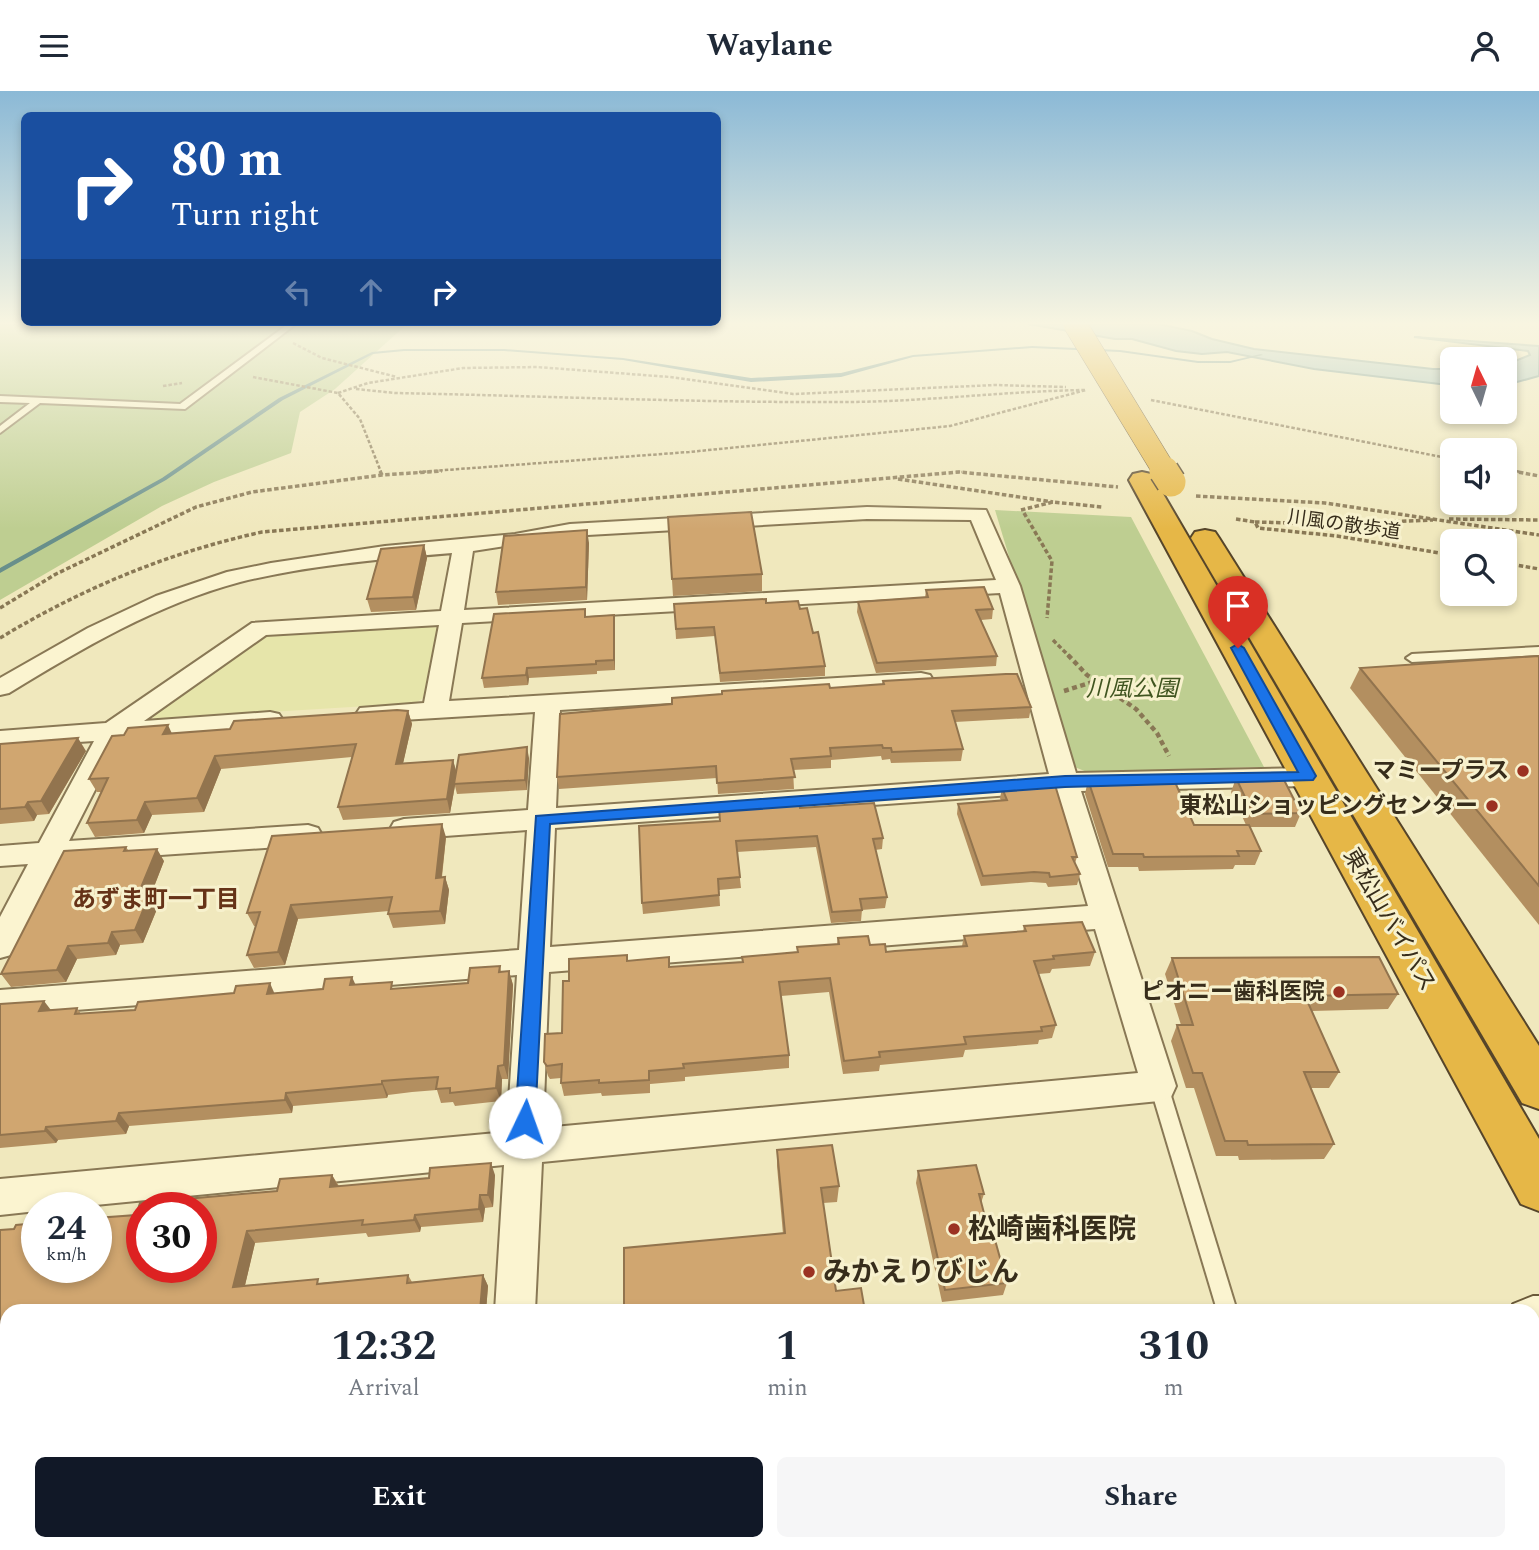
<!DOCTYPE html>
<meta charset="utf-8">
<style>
:root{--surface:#fff;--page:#f6f6f7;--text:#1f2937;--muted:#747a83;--accent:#111827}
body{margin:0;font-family:Spectral,"Noto Sans JP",serif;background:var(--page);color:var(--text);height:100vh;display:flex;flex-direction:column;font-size:26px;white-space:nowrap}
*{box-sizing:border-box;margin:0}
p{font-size:23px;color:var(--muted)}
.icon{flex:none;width:38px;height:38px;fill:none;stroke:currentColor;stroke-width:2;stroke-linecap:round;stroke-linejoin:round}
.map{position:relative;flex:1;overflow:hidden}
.sheet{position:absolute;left:0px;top:1213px;width:1540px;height:247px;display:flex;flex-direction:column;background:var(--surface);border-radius:21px 21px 0 0;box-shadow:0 4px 10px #0003}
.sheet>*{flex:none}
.top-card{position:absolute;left:21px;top:21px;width:700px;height:214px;border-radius:10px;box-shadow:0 4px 10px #0003;background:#1a4fa0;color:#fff;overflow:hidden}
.needle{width:46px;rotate:355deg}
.buttons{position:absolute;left:1440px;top:256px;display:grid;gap:14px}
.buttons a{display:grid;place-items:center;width:77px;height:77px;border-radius:10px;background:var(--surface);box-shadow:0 4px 10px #0003;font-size:35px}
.speed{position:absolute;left:21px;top:1101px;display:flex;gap:14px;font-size:35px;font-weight:700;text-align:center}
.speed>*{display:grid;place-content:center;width:91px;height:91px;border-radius:50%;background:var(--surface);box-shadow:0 4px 10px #0003;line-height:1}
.speed small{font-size:18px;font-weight:400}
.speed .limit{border:10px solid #d22;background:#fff;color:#111}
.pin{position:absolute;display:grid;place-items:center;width:60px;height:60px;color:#fff;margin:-72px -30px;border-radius:50% 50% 50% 0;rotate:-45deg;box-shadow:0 0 7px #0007}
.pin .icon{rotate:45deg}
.me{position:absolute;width:77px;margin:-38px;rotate:3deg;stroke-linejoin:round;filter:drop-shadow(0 0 5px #0008)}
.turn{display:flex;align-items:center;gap:24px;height:147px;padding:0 35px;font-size:32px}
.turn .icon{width:91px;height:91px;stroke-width:2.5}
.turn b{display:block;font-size:49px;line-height:60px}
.lanes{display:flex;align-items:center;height:66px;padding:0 35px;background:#0003;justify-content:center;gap:35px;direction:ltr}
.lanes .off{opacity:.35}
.eta{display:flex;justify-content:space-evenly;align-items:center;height:119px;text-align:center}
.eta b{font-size:42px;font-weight:700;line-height:49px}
.primary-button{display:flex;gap:14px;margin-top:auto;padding:14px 35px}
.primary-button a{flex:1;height:80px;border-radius:10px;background:var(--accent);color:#fff;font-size:28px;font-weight:700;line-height:80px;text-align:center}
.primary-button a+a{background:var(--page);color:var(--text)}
header{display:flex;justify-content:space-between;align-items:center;height:91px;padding:0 35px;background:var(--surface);font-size:32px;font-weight:700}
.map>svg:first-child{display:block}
.farmland{fill:#e6e5aa}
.green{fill:#bece91}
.water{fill:#a1c1bc;stroke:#688f8b;stroke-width:2}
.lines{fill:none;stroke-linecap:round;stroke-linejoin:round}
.stream{fill:#688f8b;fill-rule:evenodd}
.lane-casing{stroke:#897855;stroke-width:4}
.street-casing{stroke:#897855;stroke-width:4}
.secondary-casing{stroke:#6a5939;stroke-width:4}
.highway-casing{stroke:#56452a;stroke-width:4}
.path-far2{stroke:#897855;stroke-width:2.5;stroke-dasharray:3.5 2;stroke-linecap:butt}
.path-far1{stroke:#897855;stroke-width:3.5;stroke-dasharray:4.5 2.5;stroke-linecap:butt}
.path{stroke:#897855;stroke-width:4.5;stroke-dasharray:5 3.5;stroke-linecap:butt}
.lane{fill:#fbf4d0;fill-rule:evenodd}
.street{fill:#fbf4d0;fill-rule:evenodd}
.secondary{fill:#fbf4d0;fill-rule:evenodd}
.highway{fill:#e6b747;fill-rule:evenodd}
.highway-bridge-far1-casing{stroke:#56452a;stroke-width:24;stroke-linecap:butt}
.highway-bridge-casing{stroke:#56452a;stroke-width:32;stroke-linecap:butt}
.highway-bridge-far1{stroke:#e6b747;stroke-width:23}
.highway-bridge{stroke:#e6b747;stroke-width:29}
.wall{fill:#b38f60}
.shaded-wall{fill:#92744e}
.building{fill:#d0a670;stroke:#92744e;stroke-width:2;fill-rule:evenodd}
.route{fill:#1a73e8;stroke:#114b97;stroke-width:2}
.poi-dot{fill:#9b3222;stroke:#f7f1cd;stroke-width:2.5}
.labels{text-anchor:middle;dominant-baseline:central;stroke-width:6;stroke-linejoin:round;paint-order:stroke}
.far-street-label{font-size:19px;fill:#372d1b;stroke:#f7f1cd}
.park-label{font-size:23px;font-style:italic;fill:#405520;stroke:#f7f1cd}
.poi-label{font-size:23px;font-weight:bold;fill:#372d1b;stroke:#f7f1cd;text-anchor:end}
.street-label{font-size:23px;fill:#372d1b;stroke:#f7f1cd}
.neighbourhood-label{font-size:24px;font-weight:bold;fill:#663318;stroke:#f7f1cd}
.near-poi-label{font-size:28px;font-weight:bold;fill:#372d1b;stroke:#f7f1cd;text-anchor:start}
</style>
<header><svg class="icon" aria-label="menu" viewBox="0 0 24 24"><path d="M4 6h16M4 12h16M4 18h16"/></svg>Waylane<svg class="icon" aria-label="person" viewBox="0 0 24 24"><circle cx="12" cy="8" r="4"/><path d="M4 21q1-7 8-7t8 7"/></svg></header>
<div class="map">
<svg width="1539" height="1459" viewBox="0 0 1539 1459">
<rect width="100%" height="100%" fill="#f0e8bd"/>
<!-- farmland -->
<path class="farmland" d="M430 534 437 537 423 607 416 612 155 628 150 624 266 546Z"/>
<!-- green -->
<g class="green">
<path d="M0 233H407L335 298 300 321 291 362 214 391 162 415 0 509Z"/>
<path d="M995 419 1131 426 1264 676 1087 681 1072 675Z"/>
</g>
<!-- water -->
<g class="water">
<path d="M1028 233H1158L1192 240 1212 248 1254 258 1433 278H1452V292L1448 294 1314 278 1227 261 1202 263 1176 260 1132 248H1115Z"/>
<path d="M1414 246 1539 255V285L1517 291H1505V274L1530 264 1528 260Z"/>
</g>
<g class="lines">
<!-- stream -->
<path class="stream" d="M1032 255 1120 259 1198 270H1230L1261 263 1263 264 1230 272H1198L1120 261 1032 257 913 266 841 286 751 291 623 269 504 260H404L373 263 283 309 166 389 0 482V477L162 387 279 307 372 261 404 258H504L623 267 751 287 841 282 913 264Z"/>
<defs>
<g id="lane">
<path d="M288 233H296L185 318 40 312 0 342V335L30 312 0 311V305L180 313Z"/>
<path d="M1539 556V564L1412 571 1406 567 1412 563Z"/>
<path d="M1159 987 1165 990 1168 995 1237 1220 1217 1219 1150 995 1153 990Z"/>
</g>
<g id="street">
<path d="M867 416 986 419 1020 495 1076 682 1308 677 1317 680 1321 686 1317 692 1308 695 1081 700 1176 995 1171 1006 1159 1010 542 1071 535 1220H495L504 1074 75 1116H37V1120L0 1124V1088L507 1041 517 884 0 925V899L519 859 527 739 404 748 394 745 390 738 394 731 404 728 528 719 535 621 369 631 360 629 356 623 360 617 424 612 439 534 266 544 144 630 270 621 279 623 283 629 279 635 121 648 69 750 308 734 318 737 322 744 318 751 308 754 58 771 11 864 0 867V826L28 773 0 775V755L39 752 94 650 0 656V640L106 632 252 532 441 520 452 462C382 468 309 474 240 491 157 513 81 558 9 602L0 604V587L88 537 156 505 227 481 271 472 385 455 515 443 570 433ZM867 428 971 429 996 489 464 519 473 460 570 445ZM1000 502 1049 683 556 717 560 619 921 596 930 594 933 589 930 584 921 582 449 610 462 532ZM1054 701 1088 815 550 856 555 737ZM1095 838 1138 982 543 1037 549 881Z"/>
<rect x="478" y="1452" width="48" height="7"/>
</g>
<g id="secondary">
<path d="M1533 1205H1539V1261H1533V1220H1510L1513 1213Z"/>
<path d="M7 1365V1427L0 1428V1366Z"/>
</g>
<g id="highway">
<path d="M1142 381 1151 383 1155 389 1539 1048V1120L1521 1113 1129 389 1133 383Z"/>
<path d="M1205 439 1215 441 1219 447 1539 955V1018L1522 1012 1191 447 1195 441Z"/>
</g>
</defs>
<!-- lane casing -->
<use href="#lane" class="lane-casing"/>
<!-- street casing -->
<use href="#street" class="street-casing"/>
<!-- secondary casing -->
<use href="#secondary" class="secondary-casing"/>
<!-- highway casing -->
<use href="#highway" class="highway-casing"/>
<!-- path-far2 -->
<g class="path-far2">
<path d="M293 252 322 267 397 286"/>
<path d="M253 286 338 302 360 328 381 381"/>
<path d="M163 295 182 292"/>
<path d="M356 298 395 302C547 305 700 312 852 311 931 310 1008 300 1086 299L950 335 689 361 419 381"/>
<path d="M338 302 368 292 463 277 537 276 670 286 793 303 995 294 1066 296"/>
<path d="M1151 309 1452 368"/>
<path d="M1505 378 1521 381"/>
<path d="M956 381H962"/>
</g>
<!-- path-far1 -->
<g class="path-far1">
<path d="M380 380 382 384"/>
<path d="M1512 380 1539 385"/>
<path d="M898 388 1053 411"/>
<path d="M1196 405 1325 412 1539 444"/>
<path d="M1021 419 1053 411 1102 416"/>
<path d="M1024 422 1052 470 1047 527"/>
<path d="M1236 428 1255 431 1258 437 1337 445 1452 464"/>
<path d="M1449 428 1539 429"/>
<path d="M1255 431 1331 433 1433 429"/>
<path d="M1505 472 1539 478"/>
<path d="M0 517 56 483 196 416 252 401 382 384 442 380"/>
<path d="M0 547C83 497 167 462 262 441L959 381 1118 396"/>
<path d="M1053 549 1070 566"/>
</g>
<!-- path -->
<g class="path">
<path d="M1068 564 1087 584 1136 618 1157 642 1169 665"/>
<path d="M1064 600 1096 590"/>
</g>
<!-- lane -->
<use href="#lane" class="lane"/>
<!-- street -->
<use href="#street" class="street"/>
<!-- secondary -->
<use href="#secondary" class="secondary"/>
<!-- highway -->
<use href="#highway" class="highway"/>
<defs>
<path id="highway-bridge-far1" d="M1075 233 1165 381"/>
<path id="highway-bridge" d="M1164 380 1171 391"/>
</defs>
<!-- highway-bridge-far1 casing -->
<use href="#highway-bridge-far1" class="highway-bridge-far1-casing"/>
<!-- highway-bridge casing -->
<use href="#highway-bridge" class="highway-bridge-casing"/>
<!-- highway-bridge-far1 -->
<use href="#highway-bridge-far1" class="highway-bridge-far1"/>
<!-- highway-bridge -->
<use href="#highway-bridge" class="highway-bridge"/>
</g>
<!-- wall -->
<g class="wall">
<path d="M668 426 762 483V500L673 505Z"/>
<path d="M589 452 587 509 498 514 496 501Z"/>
<path d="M424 454 427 467 416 519 371 521 367 508Z"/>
<path d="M926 499 993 518 992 528 981 529 997 565 996 575 876 582 857 521 858 511 925 507Z"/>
<path d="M766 512 800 518 813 542 825 575V585L720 591 715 545 676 548 674 513Z"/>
<path d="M585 518 586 525 615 534V579L597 580V583L529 587 528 594 484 597 482 587Z"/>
<path d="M1539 565V834L1350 597 1360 577Z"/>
<path d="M883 590 1031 616 1029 627 955 631 963 658 961 670 891 672 890 668 882 669 881 665 831 669V677L793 679 794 698 718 703 717 687 559 698 557 686 672 613 830 597 882 593Z"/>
<path d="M408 620 412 633 403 672 453 669 456 681 529 667 527 699 457 703 455 695 450 722 343 729 338 716 352 666 221 678 204 721 152 724 144 742 95 746 87 732 102 701H97L89 688 172 643 230 638Z"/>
<path d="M0 653 86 660 49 723 37 724 34 730 0 733Z"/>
<path d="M1236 687 1301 722 1295 736H1250L1261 760 1255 774H1235L1233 778 1139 780 1138 776H1108L1085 703 1088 689 1194 734H1246L1231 701Z"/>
<path d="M1002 697 1077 766 1075 772 1080 783 1077 794 1048 796 1046 792 1031 791 981 795 957 723 958 713 1001 710 1000 707Z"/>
<path d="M800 717 883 747 882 758 875 759 887 806 885 817 862 819 861 830 831 832 816 756 737 761 741 797 719 799 720 815 643 823 642 812 720 730Z"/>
<path d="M446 746 442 786H445L449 799 445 833 393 837 388 823 389 820 298 828 285 874 254 877 247 864 256 835H254L247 822Z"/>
<path d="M126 756 128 759 164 770 150 806 157 818 143 852 120 854 116 864 77 868 66 891 11 896 1 883Z"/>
<path d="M1024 835 1095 861 1090 875 1052 878 1050 882 1038 883 1056 934 1052 947 1039 949 1038 953 965 959 963 966 880 974 879 980 843 983 829 901 781 905 789 964V977L685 986V990L650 993V1002L602 1005 601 1002 564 1005 561 992V987L550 988 548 985 544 971 562 942 569 890 627 864 628 870 670 876 742 871 797 861V856L837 853 838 847 870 854 886 861 962 855 964 845 1023 841Z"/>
<path d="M1172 867 1398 903 1388 918 1312 920 1339 981 1329 997H1311L1334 1053 1324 1068 1239 1069 1238 1065H1216L1194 997H1186L1171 950 1177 934H1181L1165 883Z"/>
<path d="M500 875 501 881 509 880 513 894 508 988H502L501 1010 455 1015 453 1011 441 1012 437 999 412 1001 388 1004 387 1007 293 1015 292 1022 129 1035 126 1043 58 1049 56 1052 0 1057V913L51 919 77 917 81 923 135 919 275 902 355 894 395 898 468 892Z"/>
<path d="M777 1059 839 1095 837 1111 823 1112 836 1200 865 1220H625L624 1214 783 1143 777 1075Z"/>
<path d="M918 1080 984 1103 981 1112 991 1149 1007 1192 1003 1204 942 1211 916 1092Z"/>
<path d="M332 1084 339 1095 495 1084 493 1116 485 1117 483 1131 421 1136 420 1141 368 1146 366 1142 255 1152 245 1194 321 1192 408 1184 412 1191 483 1184 488 1195 486 1220H7V1287H0V1139L136 1124 277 1100Z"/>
</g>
<!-- shaded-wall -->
<g class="shaded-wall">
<path d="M587 439 589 452 587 509 586 496Z"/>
<path d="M424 454 427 467 416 519 413 506Z"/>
<path d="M614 524 615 534V579L614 569Z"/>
<path d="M527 577 529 587 528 594 526 584Z"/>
<path d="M408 620 412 633 400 686 396 673Z"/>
<path d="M168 634 174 647 163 643Z"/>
<path d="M78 647 86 660 49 723 41 710Z"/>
<path d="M527 656 529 667 527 699 525 689Z"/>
<path d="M215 665 221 678 204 721 197 707Z"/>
<path d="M453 669 457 683 450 722 447 708Z"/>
<path d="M28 711 37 724 34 730 25 716Z"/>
<path d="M145 711 152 724 144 742 137 729Z"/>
<path d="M442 733 446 746 440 800 436 787Z"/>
<path d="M157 758 164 770 150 806 157 818 143 852 135 839 137 806Z"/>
<path d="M445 786 449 799 445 833 440 820Z"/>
<path d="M291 814 298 828 285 874 278 861Z"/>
<path d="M112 841 120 854 116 864 108 852Z"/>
<path d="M68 855 77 868 66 891 57 879Z"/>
<path d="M509 880 513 894 508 988 504 974Z"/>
<path d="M352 886 358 899 350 894Z"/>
<path d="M270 892 276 906 267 903Z"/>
<path d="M44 910 54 923 39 920Z"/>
<path d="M498 975 502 988 501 1010 496 997Z"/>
<path d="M382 990 388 1004 387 1007 382 993Z"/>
<path d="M286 1002 293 1015 292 1022 285 1009Z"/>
<path d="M119 1022 129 1035 126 1043 116 1030Z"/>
<path d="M46 1036 58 1049 56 1052 45 1040Z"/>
<path d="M491 1072 495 1084 493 1116 488 1104Z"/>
<path d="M332 1084 339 1097 330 1096Z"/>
<path d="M480 1104 485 1117 483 1131 479 1118Z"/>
<path d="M415 1124 421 1136 420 1141 414 1129Z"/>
<path d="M247 1140 255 1152 242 1207 233 1196Z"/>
<path d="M483 1184 488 1195 486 1220H480Z"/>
<path d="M430 1452H437V1459H429Z"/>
</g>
<!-- building -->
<g class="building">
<path d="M751 421 762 483 672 488 668 426Z"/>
<path d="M587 439 586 496 496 501 504 445Z"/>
<path d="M424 454 413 506 367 508 381 458Z"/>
<path d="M984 496 993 518 976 519 997 565 877 572 858 511 928 506 926 499Z"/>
<path d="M766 508V512L798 510 800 518 807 517 813 542 818 541 825 575 720 582 714 536 676 538 674 513Z"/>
<path d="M585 518V526L614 524V569L596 570V573L527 577 526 584 482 587 494 523Z"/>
<path d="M1539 565V795L1360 577Z"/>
<path d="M1006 583H1017L1031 616 952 620 963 658 892 661 891 657H883L882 654 830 657 831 665 791 668 795 686 717 692 716 675 557 686 560 623 672 613V607L722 603V600L829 593 830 597 884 593 883 590Z"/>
<path d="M397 619 408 620 396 673 453 669 447 708 338 716 356 653 215 665 197 707 145 711 137 729 87 732 108 687 89 688 112 645 124 644 128 637 168 634 163 643 230 638 234 630Z"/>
<path d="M78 647 41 710 28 711 25 716 0 718V653Z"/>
<path d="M527 656 525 689 454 693 459 664Z"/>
<path d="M1236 687H1283L1301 722 1253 723Z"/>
<path d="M1088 689 1175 691 1194 734H1249L1261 760H1237L1239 765 1144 766 1143 763H1113Z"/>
<path d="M1055 694 1077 766H1072L1080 783 1050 786 1049 782 1034 781 983 785 958 713 1007 709 1002 697Z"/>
<path d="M799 710 800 717 874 712 883 747 873 748 887 806 860 808 862 819 832 821 817 745 736 750 740 786 718 788 719 804 642 812 639 735 720 730 719 716Z"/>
<path d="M442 733 436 787 445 786 440 820 388 823 392 806 291 814 278 861 247 864 260 821 247 822 272 745Z"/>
<path d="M126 756 124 760 157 758 137 806 149 805 135 839 112 841 108 852 68 855 57 879 1 883 64 760Z"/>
<path d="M1082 831 1095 861 1053 865 1054 868 1034 870 1056 934 1041 936 1042 940 964 946 966 953 879 961 880 966 844 970 830 887 779 891 789 964 683 973 684 977 649 980V989L599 992V989L561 992 562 973 547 975 544 971 545 943 562 942 563 890H569V868L627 864V870L669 866V876L743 871 742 866 798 861 797 856 839 853 838 847 868 845 870 854 885 853 886 861 895 860 967 855 964 845 1026 840 1024 835Z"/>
<path d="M1379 866 1398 903 1305 905 1339 981H1304L1334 1053 1248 1054 1247 1050H1225L1202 982H1193L1177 934H1193L1172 867Z"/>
<path d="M500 875 499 881 509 880 504 974 498 975 496 997 450 1002V997L436 998 438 986 407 988 382 990V993L286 1002 285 1009 119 1022 116 1030 46 1036 45 1040 0 1044V913L44 910 39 920 77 917 75 923 135 919 138 911 234 902 236 895 270 892 267 903 323 898 325 888 352 886 350 894 392 891 391 898 468 892 470 877Z"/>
<path d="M832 1054 839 1095 821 1097 836 1200 861 1197 865 1220H795L794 1214 730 1220H631V1214H624V1157L785 1142 777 1059Z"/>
<path d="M491 1072 488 1104H480L479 1118 415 1124 414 1129 362 1134 363 1129 247 1140 233 1196 318 1188 317 1193 408 1184 407 1192 483 1184 480 1220H7V1275H0V1139L14 1138 16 1134 37 1132V1176H96V1127L136 1124 140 1112 277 1100 280 1088 332 1084 330 1096 429 1087 430 1077ZM142 1116H201V1176H142Z"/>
<path d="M976 1074 984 1103H979L991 1149H995L1007 1192 945 1199 918 1080Z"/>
<path d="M52 1452H430L429 1459H0V1457Z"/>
<path d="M536 1452H706V1458L690 1459H535Z"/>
</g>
<!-- sky -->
<linearGradient id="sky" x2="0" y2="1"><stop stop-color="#8bb9d6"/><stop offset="0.53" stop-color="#f8f5e1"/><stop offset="1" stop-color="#f8f5e1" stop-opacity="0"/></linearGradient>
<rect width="1539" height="438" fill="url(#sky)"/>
<!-- route -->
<path class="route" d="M1238 553 1244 557 1316 685 1313 689 1065 696 550 733 535 1031 532 1037 525 1040 518 1037 515 1031 536 725 1065 685 1298 681 1231 557Z"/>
<!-- markers -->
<g class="poi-dot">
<circle cx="1523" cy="680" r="7"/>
<circle cx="1492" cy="715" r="7"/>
<circle cx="1339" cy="901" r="7"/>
<circle cx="954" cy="1138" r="7"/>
<circle cx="809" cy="1181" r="7"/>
</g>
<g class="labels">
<!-- far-street labels -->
<g class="far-street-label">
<text transform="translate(1344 434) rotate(8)">川風の散歩道</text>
</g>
<!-- park labels -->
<g class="park-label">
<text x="1132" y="598">川風公園</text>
</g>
<!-- poi labels -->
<g class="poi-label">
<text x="1509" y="680">マミープラス</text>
<text x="1478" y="715">東松山ショッピングセンター</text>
<text x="1325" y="901">ピオニー歯科医院</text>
</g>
<!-- street labels -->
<g class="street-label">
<text transform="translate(1389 829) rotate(60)">東松山バイパス</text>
</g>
<!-- neighbourhood labels -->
<g class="neighbourhood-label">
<text x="156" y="809">あずま町一丁目</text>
</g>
<!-- near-poi labels -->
<g class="near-poi-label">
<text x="968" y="1138">松崎歯科医院</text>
<text x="823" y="1181">みかえりびじん</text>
</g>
</g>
</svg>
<div class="buttons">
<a><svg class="needle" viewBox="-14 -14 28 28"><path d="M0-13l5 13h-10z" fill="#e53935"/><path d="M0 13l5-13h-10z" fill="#747a83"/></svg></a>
<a><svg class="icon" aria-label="sound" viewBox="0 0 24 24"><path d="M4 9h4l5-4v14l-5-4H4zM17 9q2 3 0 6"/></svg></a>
<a><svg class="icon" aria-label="search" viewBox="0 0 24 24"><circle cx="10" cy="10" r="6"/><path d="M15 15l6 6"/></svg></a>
</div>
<div class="speed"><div>24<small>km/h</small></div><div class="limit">30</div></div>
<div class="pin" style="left:1238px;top:557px;background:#d93025"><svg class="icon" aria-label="arrive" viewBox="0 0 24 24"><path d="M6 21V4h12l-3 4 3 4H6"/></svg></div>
<svg class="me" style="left:525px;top:1031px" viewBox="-20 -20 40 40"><circle r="19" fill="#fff"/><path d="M0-13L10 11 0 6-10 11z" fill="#1a73e8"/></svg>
<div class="top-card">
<div class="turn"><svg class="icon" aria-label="right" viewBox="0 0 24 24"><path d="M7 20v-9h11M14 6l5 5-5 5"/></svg><div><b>80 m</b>Turn right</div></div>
<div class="lanes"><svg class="icon off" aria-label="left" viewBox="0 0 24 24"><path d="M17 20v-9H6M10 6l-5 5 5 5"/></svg><svg class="icon off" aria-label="ahead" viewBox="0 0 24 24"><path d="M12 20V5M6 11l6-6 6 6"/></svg><svg class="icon" aria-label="right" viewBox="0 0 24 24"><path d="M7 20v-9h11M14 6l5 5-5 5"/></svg></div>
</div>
<section class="sheet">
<div class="eta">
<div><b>12:32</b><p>Arrival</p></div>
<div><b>1</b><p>min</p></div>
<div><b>310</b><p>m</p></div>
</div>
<div class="primary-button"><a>Exit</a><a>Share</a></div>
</section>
</div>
